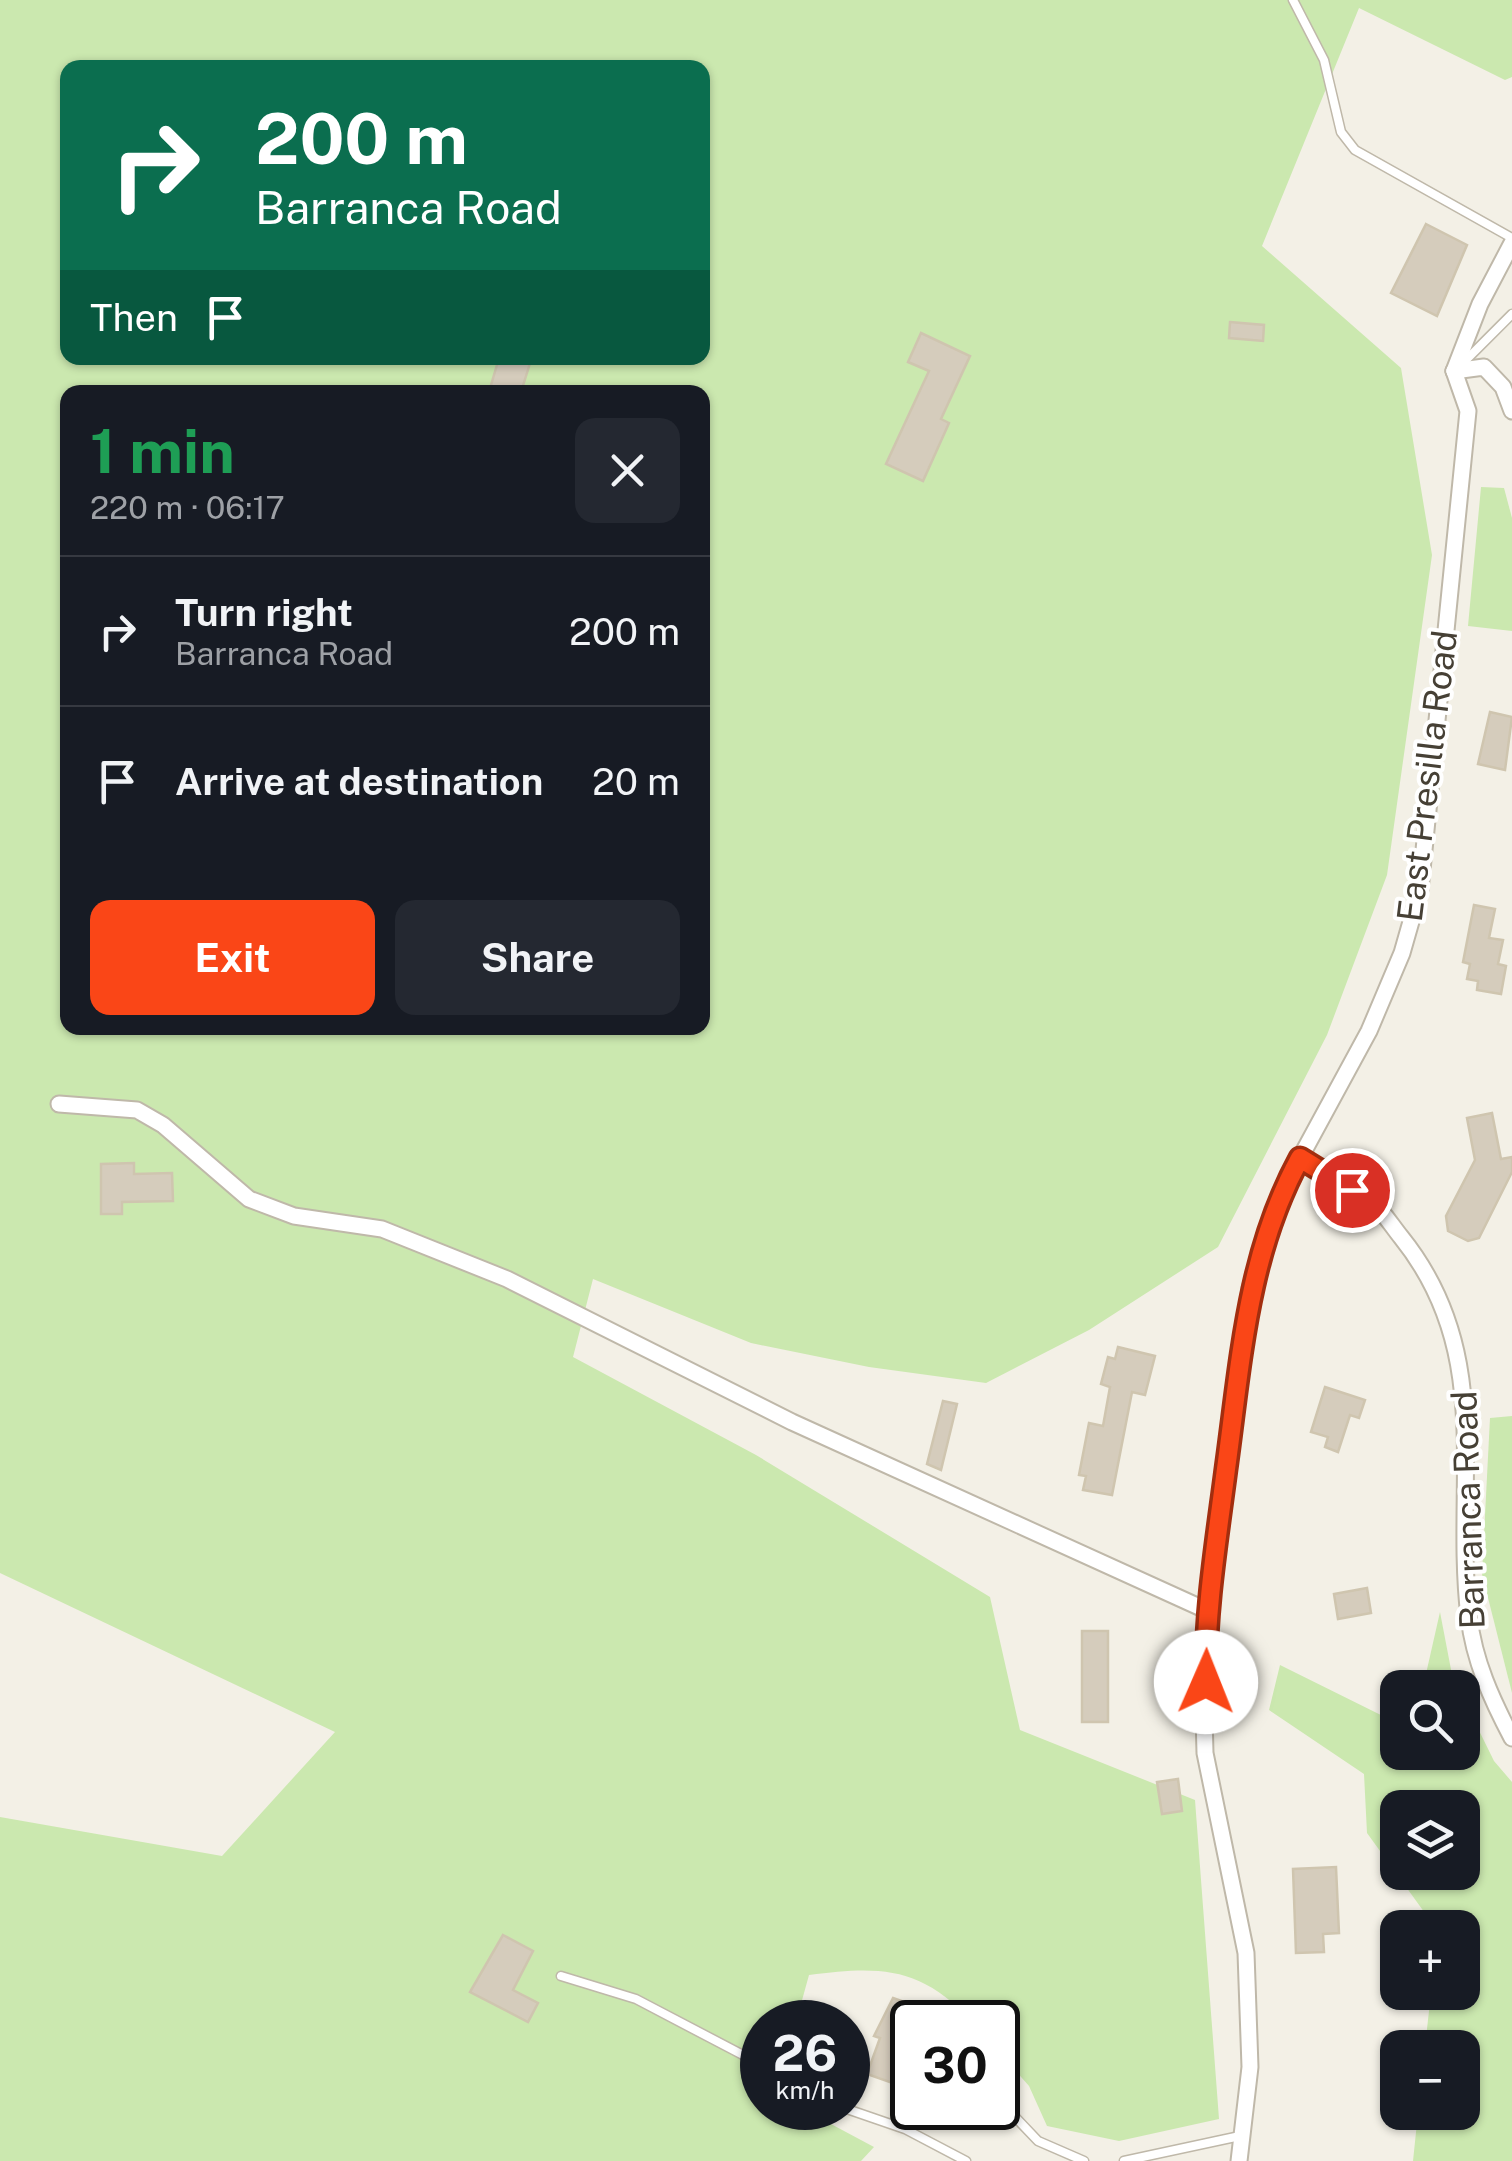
<!DOCTYPE html>
<meta charset="utf-8">
<style>
:root{--surface:#171b24;--page:#242831;--text:#f1f3f6;--muted:#9ea1a6;--line:#363941;--accent:#fa4617}
body{margin:0;font-family:"Public Sans",sans-serif;background:var(--page);color:var(--text);height:100vh;display:flex;flex-direction:column;font-size:38px;white-space:nowrap}
*{box-sizing:border-box;margin:0}
p{font-size:32px;color:var(--muted)}
.icon{flex:none;width:55px;height:55px;fill:none;stroke:currentColor;stroke-width:2;stroke-linecap:round;stroke-linejoin:round}
.map{position:relative;flex:1;overflow:hidden}
.details{position:absolute;left:60px;top:385px;width:650px;height:650px;display:flex;flex-direction:column;background:var(--surface);border-radius:20px;box-shadow:0 2px 8px #0004}
.details>*{flex:none}
.banner{position:absolute;left:60px;top:60px;width:650px;height:305px;border-radius:20px;box-shadow:0 2px 8px #0004;background:#0b6e4f;color:#fff;overflow:hidden}
.controls{position:absolute;left:1380px;top:1670px;display:grid;gap:20px}
.controls a{display:grid;place-items:center;width:100px;height:100px;border-radius:20px;background:var(--surface);box-shadow:0 2px 8px #0004;font-size:50px}
.speed{position:absolute;left:740px;top:2000px;display:flex;gap:20px;font-size:50px;font-weight:700;text-align:center}
.speed>*{display:grid;place-content:center;width:130px;height:130px;border-radius:50%;background:var(--surface);box-shadow:0 2px 8px #0004;line-height:1}
.speed small{font-size:25px;font-weight:400}
.speed .limit{border:5px solid #111;border-radius:15px;background:#fff;color:#111}
.pin{position:absolute;display:grid;place-items:center;width:85px;height:85px;color:#fff;margin:-42px;border:5px solid #fff;border-radius:50%;box-shadow:0 2px 10px #0007}
.me{position:absolute;width:110px;margin:-55px;rotate:1deg;stroke-linejoin:round;filter:drop-shadow(0 0 8px #0008)}
.turn{display:flex;align-items:center;gap:35px;height:210px;padding:0 30px;font-size:45px}
.turn .icon{width:130px;height:130px;stroke-width:2.5}
.turn b{display:block;font-size:70px;line-height:85px}
.then{display:flex;align-items:center;height:95px;padding:0 30px;background:#0003;gap:20px;font-size:38px}
.round{display:grid;place-items:center;flex:none;width:105px;height:105px;border-radius:20px;background:var(--page)}
.summary{display:flex;align-items:center;justify-content:space-between;height:170px;padding:0 30px}
h1{font-size:60px;font-weight:700;line-height:75px;color:#1e9e55}
.button{display:flex;gap:20px;margin-top:auto;padding:20px 30px}
.button a{flex:1;height:115px;border-radius:20px;background:var(--accent);color:#fff;font-size:40px;font-weight:700;line-height:115px;text-align:center}
.button a+a{background:var(--page);color:var(--text)}
ul{padding:0;list-style:none}
li{display:flex;align-items:center;gap:30px;height:150px;padding:0 30px;border-top:2px solid var(--line)}
li div{flex:1}
li b{display:block;font-size:38px}
li em{font-style:normal}
.map>svg:first-child{display:block}
.green{fill:#cbe8af;fill-rule:evenodd}
.building{fill:#d5ccbc;stroke:#cfc5af;stroke-width:2.5}
.lines{fill:none;stroke-linecap:round;stroke-linejoin:round}
.service-casing{stroke:#bfb8a9;stroke-width:11}
.minor-casing{stroke:#bfb8a9;stroke-width:19}
.service{stroke:#fff;stroke-width:8}
.minor{stroke:#fff;stroke-width:15}
.route-casing{stroke:#a22e0f;stroke-width:25}
.route{stroke:#fa4617;stroke-width:18}
.labels{text-anchor:middle;dominant-baseline:central;stroke-width:8;stroke-linejoin:round;paint-order:stroke}
.street-label{font-size:35px;fill:#464035;stroke:#fff}
</style>
<div class="map">
<svg width="1512" height="2161" viewBox="0 0 1512 2161">
<rect width="100%" height="100%" fill="#f3f0e6"/>
<!-- green -->
<g class="green">
<path d="M0 0H1512V77L1505 80 1359 8 1262 246 1401 368 1432 555 1387 875 1327 1035 1218 1247 1089 1330 986 1383 869 1367 751 1343 593 1279 573 1357 756 1455 990 1597 1020 1730 1195 1800 1219 2119 1119 2141 1047 2126 1029 2086 998 2051V2022H972C921 1966 880 1966 809 1975L796 2022H762V2108H801L874 2147 861 2161H0V1817L222 1856 335 1732 0 1573ZM68 68H702V358H68ZM68 392H702V1028H68Z"/>
<path d="M1481 487 1504 488 1512 518V631L1468 626Z"/>
<path d="M1512 1416V1693L1482 1574 1490 1418Z"/>
<path d="M1440 1612 1453 1680 1457 1687H1423Z"/>
<path d="M1280 1665 1397 1723 1398 1752H1462L1463 1698 1494 1761 1512 1782V2161H1413L1418 2113 1462 2112V2048L1425 2047 1431 1993 1462 1992V1928L1435 1927 1367 1833 1364 1774 1269 1710ZM1398 1808H1462V1872H1398Z"/>
</g>
<!-- building -->
<g class="building">
<path d="M1426 224 1467 245 1437 316 1391 293Z"/>
<path d="M1230 322 1264 325 1263 341 1229 338Z"/>
<path d="M921 333 970 356 941 419 949 423 923 481 886 464 929 371 908 362Z"/>
<path d="M499 358 531 360 521 392H489Z"/>
<path d="M1490 712 1512 717 1505 770 1478 764Z"/>
<path d="M1474 905 1495 909 1489 938 1503 940 1498 964 1506 966 1501 994 1477 990 1478 981 1467 979 1470 964 1463 962Z"/>
<path d="M1492 1113 1501 1159 1512 1157V1172L1479 1238 1468 1241 1448 1231 1446 1216 1475 1160 1467 1118Z"/>
<path d="M134 1163V1174L172 1173 173 1201 122 1202V1214H101V1164Z"/>
<path d="M1118 1347 1155 1356 1145 1395 1132 1392 1112 1495 1083 1490 1086 1476 1079 1475 1089 1423 1103 1426 1110 1387 1101 1384 1108 1357 1115 1359Z"/>
<path d="M1325 1387 1365 1400 1359 1418 1350 1415 1338 1452 1325 1447 1328 1437 1311 1432Z"/>
<path d="M943 1401 957 1404 941 1470 927 1464Z"/>
<path d="M1367 1588 1371 1613 1338 1619 1334 1594Z"/>
<rect x="1082" y="1631" width="26" height="91"/>
<path d="M1178 1779 1182 1811 1162 1814 1157 1782Z"/>
<path d="M1336 1867 1339 1933 1323 1934 1324 1952 1296 1953 1293 1869Z"/>
<path d="M503 1935 533 1951 513 1990 538 2003 528 2022 470 1992Z"/>
<path d="M893 1998 924 2009 920 2022H912V2046L898 2085 867 2074 880 2038 874 2036Z"/>
</g>
<g class="lines">
<defs>
<g id="service">
<path d="M1293 0 1324 60 1341 132 1355 150 1512 238"/>
<path d="M1462 364 1512 314"/>
<path d="M561 1976 636 1999 762 2065"/>
<path d="M998 2099 1038 2141 1084 2161"/>
<path d="M844 2108 905 2129 966 2161"/>
<path d="M1124 2161 1240 2136"/>
</g>
<g id="minor">
<path d="M1454 371 1480 304 1512 243"/>
<path d="M1454 371 1484 367 1503 387 1512 411"/>
<path d="M59 1104 137 1110 163 1125 249 1199 294 1216 382 1229 507 1279 792 1422 1208 1611"/>
<path d="M1301 1158C1324 1172 1351 1185 1372 1202 1383 1211 1392 1226 1401 1237 1496 1355 1453 1482 1469 1617 1474 1661 1492 1700 1512 1738"/>
<path d="M1239 2161 1250 2067 1246 1953 1205 1753 1204 1714 1208 1611 1250 1288 1286 1184 1369 1031 1402 953 1420 890 1468 411 1454 371"/>
</g>
</defs>
<!-- service casing -->
<use href="#service" class="service-casing"/>
<!-- minor casing -->
<use href="#minor" class="minor-casing"/>
<!-- service -->
<use href="#service" class="service"/>
<!-- minor -->
<use href="#minor" class="minor"/>
</g>
<g class="lines">
<defs>
<path id="route" d="M1206 1682C1205 1610 1217 1539 1226 1469 1241 1361 1247 1255 1300 1158L1352 1190"/>
</defs>
<!-- route casing -->
<use href="#route" class="route-casing"/>
<!-- route -->
<use href="#route" class="route"/>
</g>
<g class="labels">
<!-- street labels -->
<g class="street-label">
<text transform="translate(1427 776) rotate(-83)">East Presilla Road</text>
<text transform="translate(1468 1510) rotate(-92)">Barranca Road</text>
</g>
</g>
</svg>
<div class="controls">
<a><svg class="icon" aria-label="search" viewBox="0 0 24 24"><circle cx="10" cy="10" r="6"/><path d="M15 15l6 6"/></svg></a>
<a><svg class="icon" aria-label="layers" viewBox="0 0 24 24"><path d="M12 4l9 5-9 5-9-5zM3 14l9 5 9-5"/></svg></a>
<a>+</a>
<a>−</a>
</div>
<div class="speed"><div>26<small>km/h</small></div><div class="limit">30</div></div>
<div class="pin" style="left:1352px;top:1190px;background:#d93025"><svg class="icon" aria-label="arrive" viewBox="0 0 24 24"><path d="M6 21V4h12l-3 4 3 4H6"/></svg></div>
<svg class="me" style="left:1206px;top:1682px" viewBox="-20 -20 40 40"><circle r="19" fill="#fff"/><path d="M0-13L10 11 0 6-10 11z" fill="#fa4617"/></svg>
<div class="banner">
<div class="turn"><svg class="icon" aria-label="right" viewBox="0 0 24 24"><path d="M7 20v-9h11M14 6l5 5-5 5"/></svg><div><b>200 m</b>Barranca Road</div></div>
<div class="then">Then<svg class="icon" aria-label="arrive" viewBox="0 0 24 24"><path d="M6 21V4h12l-3 4 3 4H6"/></svg></div>
</div>
<section class="details">
<div class="summary"><div><h1>1 min</h1><p>220 m · 06:17</p></div><a class="round"><svg class="icon" aria-label="close" viewBox="0 0 24 24"><path d="M6 6l12 12M18 6L6 18"/></svg></a></div>
<ul>
<li><svg class="icon" aria-label="right" viewBox="0 0 24 24"><path d="M7 20v-9h11M14 6l5 5-5 5"/></svg><div><b>Turn right</b><p>Barranca Road</p></div><em>200 m</em></li>
<li><svg class="icon" aria-label="arrive" viewBox="0 0 24 24"><path d="M6 21V4h12l-3 4 3 4H6"/></svg><div><b>Arrive at destination</b></div><em>20 m</em></li>
</ul>
<div class="button"><a>Exit</a><a>Share</a></div>
</section>
</div>
